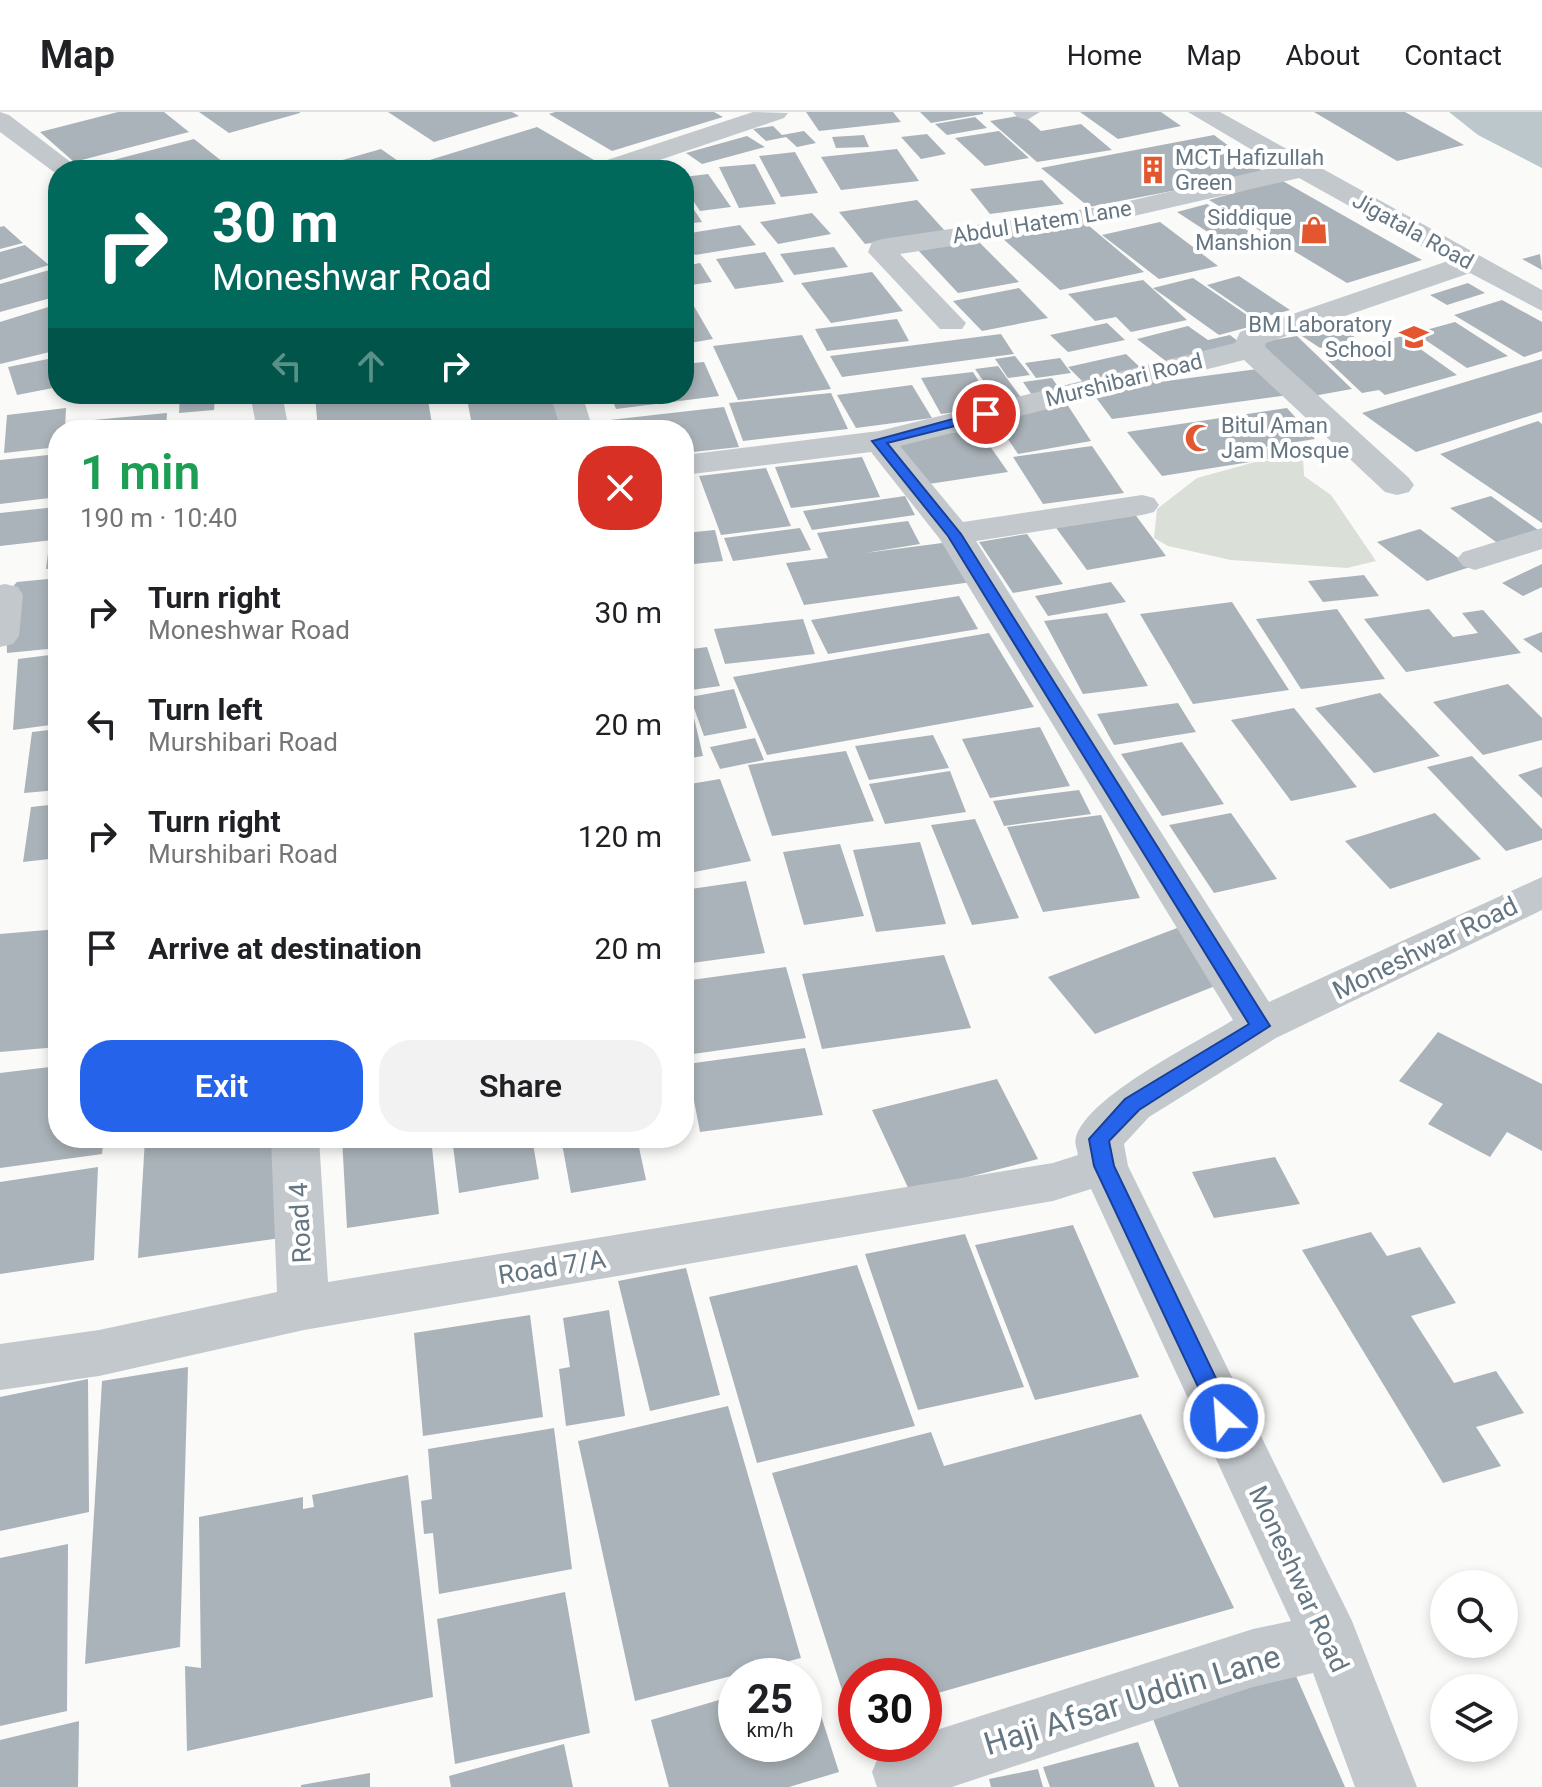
<!DOCTYPE html>
<meta charset="utf-8">
<style>
:root{--surface:#fff;--page:#f2f2f2;--text:#202124;--muted:#757577;--line:#e0e0e0;--accent:#2563eb}
body{margin:0;font-family:Roboto,sans-serif;background:var(--page);color:var(--text);height:100vh;display:flex;flex-direction:column;font-size:30px;white-space:nowrap}
*{box-sizing:border-box;margin:0}
p{font-size:26px;color:var(--muted)}
.icon{flex:none;width:44px;height:44px;fill:none;stroke:currentColor;stroke-width:2;stroke-linecap:round;stroke-linejoin:round}
.map{position:relative;flex:1;overflow:hidden}
.drawer{position:absolute;left:48px;top:308px;width:646px;height:728px;display:flex;flex-direction:column;background:var(--surface);border-radius:32px;box-shadow:0 4px 12px #0003}
.drawer>*{flex:none}
.banner{position:absolute;left:48px;top:48px;width:646px;height:244px;border-radius:32px;box-shadow:0 4px 12px #0003;background:#00695c;color:#fff;overflow:hidden}
.tools{position:absolute;left:1430px;top:1458px;display:grid;gap:16px}
.tools a{display:grid;place-items:center;width:88px;height:88px;border-radius:50%;background:var(--surface);box-shadow:0 4px 12px #0003;font-size:40px}
.speed{position:absolute;left:718px;top:1546px;display:flex;gap:16px;font-size:40px;font-weight:700;text-align:center}
.speed>*{display:grid;place-content:center;width:104px;height:104px;border-radius:50%;background:var(--surface);box-shadow:0 4px 12px #0003;line-height:1}
.speed small{font-size:20px;font-weight:400}
.speed .limit{border:12px solid #d22;background:#fff;color:#111}
.pin{position:absolute;display:grid;place-items:center;width:68px;height:68px;color:#fff;margin:-34px;border:4px solid #fff;border-radius:50%;box-shadow:0 2px 8px #0007}
.me{position:absolute;width:88px;margin:-44px;rotate:334deg;stroke-linejoin:round;filter:drop-shadow(0 0 6px #0008)}
.turn{display:flex;align-items:center;gap:28px;height:168px;padding:0 32px;font-size:36px}
.turn .icon{width:104px;height:104px;stroke-width:2.5}
.turn b{display:block;font-size:56px;line-height:68px}
.lanes{display:flex;align-items:center;height:76px;padding:0 32px;background:#0003;justify-content:center;gap:40px;direction:ltr}
.lanes .off{opacity:.35}
.round{display:grid;place-items:center;flex:none;width:84px;height:84px;border-radius:32px;background:var(--page)}
.summary{display:flex;align-items:center;justify-content:space-between;height:136px;padding:0 32px}
h1{font-size:48px;font-weight:600;line-height:60px;color:#1e9e55}
.cta{display:flex;gap:16px;margin-top:auto;padding:16px 32px}
.cta a{flex:1;height:92px;border-radius:32px;background:var(--accent);color:#fff;font-size:32px;font-weight:600;line-height:92px;text-align:center}
.cta a+a{background:var(--page);color:var(--text)}
ul{padding:0;list-style:none}
li{display:flex;align-items:center;gap:24px;height:112px;padding:0 32px}
li div{flex:1}
li b{display:block;font-size:30px}
li em{font-style:normal}
header{display:flex;align-items:center;gap:48px;box-sizing:border-box;height:112px;padding:0 40px;background:var(--surface);border-bottom:2px solid var(--line)}
header strong{font-size:38px}
nav{display:flex;gap:44px;margin-inline-start:auto;font-size:28px}
.map>svg:first-child{display:block}
.green{fill:#dadfd7}
.water{fill:#bbc7cb}
.building{fill:#aab3b9}
.lines{fill:none;stroke-linecap:round;stroke-linejoin:round}
.minor{fill:#c3c8cc;fill-rule:evenodd}
.route{fill:#2563eb;stroke:#184099;stroke-width:2}
.labels{text-anchor:middle;dominant-baseline:central;stroke-width:8;stroke-linejoin:round;paint-order:stroke}
.far-poi-label{font-size:22px;fill:#657683;stroke:#fff;text-anchor:start}
.far-street-label{font-size:22px;fill:#657683;stroke:#fff}
.street-label{font-size:26px;fill:#657683;stroke:#fff}
.near-street-label{font-size:32px;fill:#657683;stroke:#fff}
</style>
<header>
<strong>Map</strong>
<nav><a>Home</a><a>Map</a><a>About</a><a>Contact</a></nav>
</header>
<div class="map">
<svg width="1542" height="1675" viewBox="0 0 1542 1675">
<rect width="100%" height="100%" fill="#fafaf8"/>
<!-- green -->
<path class="green" d="M1303 345 1304 364 1331 383 1376 449 1347 456 1231 448 1168 434 1154 426 1157 397 1197 366 1255 350Z"/>
<!-- water -->
<path class="water" d="M1449 0H1542V56L1478 23Z"/>
<!-- building -->
<g class="building">
<path d="M118 0H164L189 20 74 50 40 20Z"/>
<path d="M199 0H300V1L229 21Z"/>
<path d="M388 0H512L519 4 434 30Z"/>
<path d="M555 0H714L723 5 612 39 549 2Z"/>
<path d="M806 0H893L901 10 819 19Z"/>
<path d="M920 0H983V2L931 11Z"/>
<path d="M1080 0H1161L1181 14 1118 27Z"/>
<path d="M1314 0H1405L1464 33 1397 49Z"/>
<path d="M1023 3 1041 19 1081 12 1112 38 1037 50 990 9Z"/>
<path d="M975 5 987 16 947 23 935 12Z"/>
<path d="M773 14 782 23 804 19 816 31 797 35 786 25 766 29 753 17Z"/>
<path d="M537 15 594 48 564 58H430L420 51Z"/>
<path d="M999 19 1029 46 985 54 955 26Z"/>
<path d="M927 22 946 42 921 47 901 25Z"/>
<path d="M864 23 869 35 836 36 832 25Z"/>
<path d="M1214 23 1265 61 1089 95 1041 56Z"/>
<path d="M747 24 765 35 702 52 686 41Z"/>
<path d="M194 27 233 58H79V57Z"/>
<path d="M381 37 411 58H311V57Z"/>
<path d="M897 37 919 69 841 78 821 45Z"/>
<path d="M795 40 818 81 781 85 759 44Z"/>
<path d="M755 52 776 92 739 96 719 55Z"/>
<path d="M708 62 731 95 700 99 684 75V65Z"/>
<path d="M1042 68 1064 92 990 102 970 77Z"/>
<path d="M1281 68 1422 148 1347 171 1209 88Z"/>
<path d="M917 88 945 119 865 132 839 100Z"/>
<path d="M1207 92 1253 122 1223 130 1177 100Z"/>
<path d="M691 93 702 110 684 112V94Z"/>
<path d="M812 101 831 122 778 132 760 110Z"/>
<path d="M1082 108 1144 160 1060 178 1001 125Z"/>
<path d="M1160 110 1218 154 1159 167 1102 123Z"/>
<path d="M740 113 756 133 695 143 684 130V122Z"/>
<path d="M4 114 23 131 0 137V115Z"/>
<path d="M976 127 1019 170 958 181 917 137Z"/>
<path d="M25 133 49 153 0 168V140Z"/>
<path d="M834 135 848 155 794 163 780 142Z"/>
<path d="M765 140 784 170 735 177 716 147Z"/>
<path d="M1540 142 1542 158 1522 147Z"/>
<path d="M700 151 712 170 684 174V154Z"/>
<path d="M53 157 58 161V184L0 200V172Z"/>
<path d="M872 160 903 199 831 211 801 171Z"/>
<path d="M1239 164 1290 198 1257 207 1207 173Z"/>
<path d="M1193 166 1260 212 1219 223 1153 176Z"/>
<path d="M1143 168 1187 208 1131 220 1116 205 1095 209 1068 182Z"/>
<path d="M1468 171 1485 181 1447 193 1430 183Z"/>
<path d="M1019 176 1048 206 982 219 953 189Z"/>
<path d="M688 184 713 227 684 232V185Z"/>
<path d="M1502 188 1542 210V239L1524 245 1454 203Z"/>
<path d="M58 192V238L0 252V210Z"/>
<path d="M897 207 909 229 827 239 815 217Z"/>
<path d="M1455 210 1508 244 1467 256 1415 221Z"/>
<path d="M1107 211 1125 228 1068 240 1050 223Z"/>
<path d="M1335 212 1356 226 1320 236 1299 222Z"/>
<path d="M1188 214 1208 228 1230 223 1248 237 1167 250 1137 227Z"/>
<path d="M1001 222 1014 242 842 265 830 244Z"/>
<path d="M802 223 831 277 738 288 713 234Z"/>
<path d="M1297 224 1352 277 1313 284 1260 230Z"/>
<path d="M1402 224 1457 263 1385 283 1379 278 1362 281 1323 244 1354 232 1358 236Z"/>
<path d="M1126 242 1145 260 1086 273 1068 255Z"/>
<path d="M1015 244 1030 263 1008 266 995 247Z"/>
<path d="M58 245V275L17 283 8 255Z"/>
<path d="M1060 246 1071 261 1036 266 1025 251Z"/>
<path d="M1542 247V300L1416 340 1362 301Z"/>
<path d="M704 250 719 284 616 297 610 282H684V252Z"/>
<path d="M998 254 1022 287 998 290 975 257Z"/>
<path d="M1265 256 1289 283 1112 307 1091 279Z"/>
<path d="M973 260 995 295 941 302 921 266Z"/>
<path d="M1052 266 1063 282 1034 286 1023 270Z"/>
<path d="M912 273 932 306 856 316 837 283Z"/>
<path d="M831 281 848 317 743 329 729 291Z"/>
<path d="M180 282H215L214 298 179 301Z"/>
<path d="M427 282 433 318H318L315 284Z"/>
<path d="M466 282H514L515 288 557 284 565 318H473Z"/>
<path d="M1063 286 1091 329 1018 342 993 305Z"/>
<path d="M724 295 739 335 684 341V318H604L601 309Z"/>
<path d="M66 296 65 318H58V335L4 341 7 303Z"/>
<path d="M1287 296 1315 327 1266 335 1275 346 1162 364 1127 320Z"/>
<path d="M167 301 166 318H72L73 310Z"/>
<path d="M1538 309 1542 312V411L1440 342Z"/>
<path d="M978 317 1008 360 922 373 895 329Z"/>
<path d="M1092 334 1124 381 1043 392 1013 345Z"/>
<path d="M58 342V385L0 392V348Z"/>
<path d="M862 345 880 385 791 396 775 355Z"/>
<path d="M766 356 791 414 721 423 699 364Z"/>
<path d="M905 384 915 403 812 418 803 399Z"/>
<path d="M1491 384 1541 420 1500 433 1450 396Z"/>
<path d="M56 395 53 428 0 434V401Z"/>
<path d="M1134 401 1166 444 1087 458 1054 413Z"/>
<path d="M908 409 920 432 865 441 950 430 972 470 804 493 786 451 828 446 817 421Z"/>
<path d="M800 416 811 438 733 449 724 426Z"/>
<path d="M1420 417 1470 455 1427 469 1377 430Z"/>
<path d="M715 418 723 449 684 453V421Z"/>
<path d="M1027 422 1063 472 1013 481 979 430Z"/>
<path d="M58 432V456L46 457 49 433Z"/>
<path d="M1542 452V475L1523 484 1502 471Z"/>
<path d="M1364 463 1379 484 1323 490 1308 469Z"/>
<path d="M58 466V536L7 541 5 483 0 508V477L5 483 17 470Z"/>
<path d="M1111 470 1126 490 1048 504 1035 484Z"/>
<path d="M959 484 978 517 828 542 811 508Z"/>
<path d="M1232 490 1289 578 1193 592 1140 502Z"/>
<path d="M1337 497 1385 567 1301 577 1256 507Z"/>
<path d="M1429 497 1453 525 1478 521 1462 501 1483 498 1521 541 1406 560 1364 507Z"/>
<path d="M1107 501 1148 574 1083 582 1044 509Z"/>
<path d="M803 507 815 542 725 552 714 517Z"/>
<path d="M1542 520V541L1523 527Z"/>
<path d="M989 521 1034 595 767 643 733 565Z"/>
<path d="M707 535 720 574 684 579V538Z"/>
<path d="M58 542V612L13 618 18 547Z"/>
<path d="M1508 572 1542 606V628L1483 643 1433 590Z"/>
<path d="M734 577 747 616 704 624 690 585Z"/>
<path d="M1380 581 1440 644 1374 661 1315 596Z"/>
<path d="M1178 591 1196 620 1114 633 1097 602Z"/>
<path d="M1294 596 1357 675 1291 689 1231 608Z"/>
<path d="M694 606 703 644 684 647V607Z"/>
<path d="M1040 615 1070 674 990 686 962 627Z"/>
<path d="M58 617V678L24 681 32 620Z"/>
<path d="M933 623 949 656 869 668 855 634Z"/>
<path d="M755 626 764 648 720 657 710 635Z"/>
<path d="M1182 630 1224 692 1162 704 1121 642Z"/>
<path d="M846 639 874 709 772 724 748 653Z"/>
<path d="M1472 644 1542 717V728L1506 739 1427 655Z"/>
<path d="M1542 655V686L1518 663Z"/>
<path d="M950 659 966 700 885 712 869 672Z"/>
<path d="M720 667 751 749 684 762V673Z"/>
<path d="M1079 678 1091 702 1004 714 993 689Z"/>
<path d="M58 692V746L23 750 31 695Z"/>
<path d="M1231 701 1277 767 1214 781 1169 713Z"/>
<path d="M1435 701 1481 747 1390 777 1345 729Z"/>
<path d="M1101 703 1140 786 1043 800 1007 715Z"/>
<path d="M975 707 1019 806 972 813 931 713Z"/>
<path d="M920 730 946 812 876 820 853 738Z"/>
<path d="M840 732 864 804 804 813 783 740Z"/>
<path d="M746 769 765 841 684 852V778Z"/>
<path d="M1185 813 1235 866 1095 922 1048 865Z"/>
<path d="M58 817V935L0 940V822Z"/>
<path d="M944 843 971 916 822 937 802 862Z"/>
<path d="M786 855 806 926 686 943 684 869Z"/>
<path d="M1438 920 1542 972V1039L1507 1020 1490 1045 1428 1012 1443 992 1399 969Z"/>
<path d="M805 936 823 1003 700 1020 687 952Z"/>
<path d="M58 954V1026H104L102 1042 0 1056V961Z"/>
<path d="M997 967 1038 1047 910 1080 872 998Z"/>
<path d="M145 1026H287L288 1125 138 1146Z"/>
<path d="M342 1026H431L439 1102 347 1116Z"/>
<path d="M452 1026H532L539 1067 459 1081Z"/>
<path d="M561 1026H637L646 1068 571 1081Z"/>
<path d="M1275 1045 1300 1092 1214 1106 1192 1060Z"/>
<path d="M98 1055 94 1148 0 1162V1070Z"/>
<path d="M1073 1113 1139 1265 1035 1288 975 1133Z"/>
<path d="M1371 1120 1387 1144 1420 1135 1456 1191 1411 1204 1454 1271 1496 1259 1524 1301 1476 1315 1501 1354 1443 1371 1302 1138Z"/>
<path d="M965 1122 1024 1275 918 1298 865 1142Z"/>
<path d="M857 1153 915 1314 757 1351 709 1185Z"/>
<path d="M686 1156 720 1283 650 1299 618 1169Z"/>
<path d="M609 1198 625 1304 566 1314 559 1257 570 1255 563 1206Z"/>
<path d="M530 1203 543 1305 423 1324 414 1221Z"/>
<path d="M188 1255 180 1535 85 1552 102 1269Z"/>
<path d="M88 1267 89 1400 0 1419V1285Z"/>
<path d="M728 1294 801 1546 635 1589 578 1329Z"/>
<path d="M1141 1302 1234 1496 924 1585V1564H856V1604L851 1606 772 1361 931 1320 944 1354Z"/>
<path d="M554 1316 572 1457 439 1482 433 1421 424 1422 421 1389 432 1387 428 1337Z"/>
<path d="M408 1363 433 1585 187 1639 185 1554 201 1556 199 1405 303 1385V1397L314 1395 312 1383Z"/>
<path d="M68 1432 67 1599 0 1614V1446Z"/>
<path d="M565 1480 590 1621 455 1652 437 1507Z"/>
<path d="M808 1563 839 1660 789 1675H669L651 1608 736 1583V1632H804V1564Z"/>
<path d="M1296 1564 1345 1675H1179L1150 1599Z"/>
<path d="M79 1609 78 1675H0V1628Z"/>
<path d="M1138 1630 1155 1675H1050L1043 1655Z"/>
<path d="M564 1632 573 1675H451L449 1664Z"/>
<path d="M1038 1657 1043 1675H991L989 1667Z"/>
<path d="M370 1661V1675H301V1673Z"/>
</g>
<g class="lines">
<!-- minor -->
<g class="minor">
<path d="M0 0 9 3 81 58H58V63L0 20Z"/>
<path d="M753 0 788 1 784 6 630 58H591L595 52Z"/>
<path d="M1013 0H1040L1027 8 1017 5Z"/>
<path d="M1188 0H1220L1542 178V199L1470 161 1266 231 1265 235 1409 366 1414 373 1409 380 1397 383 1385 380 1244 248 900 334 963 410 1142 383 1154 386 1159 393 1154 400 1142 403 976 429 1269 890 1542 765V798L1276 926 1149 1005 1124 1032 1128 1054 1352 1509 1417 1675H1355L1313 1561 1253 1575 952 1675H877L872 1660 881 1638 895 1632H924V1622L1253 1517 1291 1509 1091 1077 1053 1089 304 1218 99 1264 0 1278V1232L99 1218 277 1180 271 1026H319L328 1170 1053 1051 1078 1043C1077 1037 1074 1030 1076 1025 1088 984 1196 931 1233 908L939 426 871 340 684 363V343L879 319 1235 231 1240 220 1448 149 1299 66 1112 109 900 142 966 211 962 217H940L868 140 872 130 882 127 1112 93 1279 54Z"/>
<path d="M250 282H282L289 318H257Z"/>
<path d="M550 282H582L593 318H561Z"/>
<path d="M1542 416V437L1475 458 1463 454 1457 447 1463 440Z"/>
<path d="M5 472 18 475 23 483 19 524 13 532 0 535V473Z"/>
</g>
</g>
<!-- route -->
<path class="route" d="M986 298 991 299V305L887 331 961 422 1270 914 1139 998 1109 1029 1114 1054 1235 1306 1232 1313 1224 1315 1216 1313 1094 1054 1089 1027 1125 987 1249 912 948 424 872 329Z"/>
<!-- icons -->
<defs>
<symbol id="building-bare" viewBox="-9 -9 18 18"><path d="M-4-6H4V6H1V3H-1V6H-4ZM-2.5-4.3h1.7v1.8h-1.7ZM.8-4.3h1.7v1.8H.8ZM-2.5-1h1.7V.8h-1.7ZM.8-1h1.7V.8H.8Z" fill="#e4572e" stroke="#fff" stroke-width="2.5" paint-order="stroke"/></symbol>
<symbol id="shop-bare" viewBox="-9 -9 18 18"><path d="M-5-2.5h2.3a2.7 3.5 0 0 1 5.4 0H5L5.5 6h-11ZM-1.5-2.5h3a1.5 2.3 0 0 0-3 0Z" fill="#e4572e" stroke="#fff" stroke-width="2.5" paint-order="stroke"/></symbol>
<symbol id="school-bare" viewBox="-9 -9 18 18"><path d="M0-5L7-2L0 1L-7-2ZM-4 1L0 2.5L4 1V4Q0 6-4 4Z" fill="#e4572e" stroke="#fff" stroke-width="2.5" paint-order="stroke"/></symbol>
<symbol id="mosque-bare" viewBox="-9 -9 18 18"><path d="M3.5-4.9A6 6 0 1 0 3.5 4.9A5 5 0 1 1 3.5-4.9Z" fill="#e4572e" stroke="#fff" stroke-width="2.5" paint-order="stroke"/></symbol>
</defs>
<g fill-rule="evenodd">
<use href="#building-bare" x="1133" y="38" width="40" height="40"/>
<use href="#shop-bare" x="1294" y="98" width="40" height="40"/>
<use href="#school-bare" x="1394" y="205" width="40" height="40"/>
<use href="#mosque-bare" x="1179" y="306" width="40" height="40"/>
</g>
<g class="labels">
<!-- far-poi labels -->
<g class="far-poi-label">
<text x="1175" y="45">MCT Hafizullah<tspan x="1175" dy="25">Green</tspan></text>
<text x="1292" y="105" text-anchor="end">Siddique<tspan x="1292" dy="25">Manshion</tspan></text>
<text x="1392" y="212" text-anchor="end">BM Laboratory<tspan x="1392" dy="25">School</tspan></text>
<text x="1221" y="313">Bitul Aman<tspan x="1221" dy="25">Jam Mosque</tspan></text>
</g>
<!-- far-street labels -->
<g class="far-street-label">
<text transform="translate(1042 110) rotate(-9)">Abdul Hatem Lane</text>
<text transform="translate(1413 119) rotate(29)">Jigatala Road</text>
<text transform="translate(1124 268) rotate(-14)">Murshibari Road</text>
</g>
<!-- street labels -->
<g class="street-label">
<text transform="translate(1425 836) rotate(-26)">Moneshwar Road</text>
<text transform="translate(300 1111) rotate(-93)">Road 4</text>
<text transform="translate(552 1155) rotate(-9)">Road 7/A</text>
<text transform="translate(1299 1467) rotate(65)">Moneshwar Road</text>
</g>
<!-- near-street labels -->
<g class="near-street-label">
<text transform="translate(1132 1588) rotate(-17)">Haji Afsar Uddin Lane</text>
</g>
</g>
</svg>
<div class="tools">
<a><svg class="icon" aria-label="search" viewBox="0 0 24 24"><circle cx="10" cy="10" r="6"/><path d="M15 15l6 6"/></svg></a>
<a><svg class="icon" aria-label="layers" viewBox="0 0 24 24"><path d="M12 4l9 5-9 5-9-5zM3 14l9 5 9-5"/></svg></a>
</div>
<div class="speed"><div>25<small>km/h</small></div><div class="limit">30</div></div>
<div class="pin" style="left:986px;top:302px;background:#d93025"><svg class="icon" aria-label="arrive" viewBox="0 0 24 24"><path d="M6 21V4h12l-3 4 3 4H6"/></svg></div>
<svg class="me" style="left:1224px;top:1306px" viewBox="-20 -20 40 40"><circle r="17" fill="#2563eb" stroke="#fff" stroke-width="3"/><path d="M0-11L8 9 0 5-8 9z" fill="#fff"/></svg>
<div class="banner">
<div class="turn"><svg class="icon" aria-label="right" viewBox="0 0 24 24"><path d="M7 20v-9h11M14 6l5 5-5 5"/></svg><div><b>30 m</b>Moneshwar Road</div></div>
<div class="lanes"><svg class="icon off" aria-label="left" viewBox="0 0 24 24"><path d="M17 20v-9H6M10 6l-5 5 5 5"/></svg><svg class="icon off" aria-label="ahead" viewBox="0 0 24 24"><path d="M12 20V5M6 11l6-6 6 6"/></svg><svg class="icon" aria-label="right" viewBox="0 0 24 24"><path d="M7 20v-9h11M14 6l5 5-5 5"/></svg></div>
</div>
<section class="drawer">
<div class="summary"><div><h1>1 min</h1><p>190 m · 10:40</p></div><a class="round" style="background:#d93025;color:#fff"><svg class="icon" aria-label="close" viewBox="0 0 24 24"><path d="M6 6l12 12M18 6L6 18"/></svg></a></div>
<ul>
<li><svg class="icon" aria-label="right" viewBox="0 0 24 24"><path d="M7 20v-9h11M14 6l5 5-5 5"/></svg><div><b>Turn right</b><p>Moneshwar Road</p></div><em>30 m</em></li>
<li><svg class="icon" aria-label="left" viewBox="0 0 24 24"><path d="M17 20v-9H6M10 6l-5 5 5 5"/></svg><div><b>Turn left</b><p>Murshibari Road</p></div><em>20 m</em></li>
<li><svg class="icon" aria-label="right" viewBox="0 0 24 24"><path d="M7 20v-9h11M14 6l5 5-5 5"/></svg><div><b>Turn right</b><p>Murshibari Road</p></div><em>120 m</em></li>
<li><svg class="icon" aria-label="arrive" viewBox="0 0 24 24"><path d="M6 21V4h12l-3 4 3 4H6"/></svg><div><b>Arrive at destination</b></div><em>20 m</em></li>
</ul>
<div class="cta"><a>Exit</a><a>Share</a></div>
</section>
</div>
